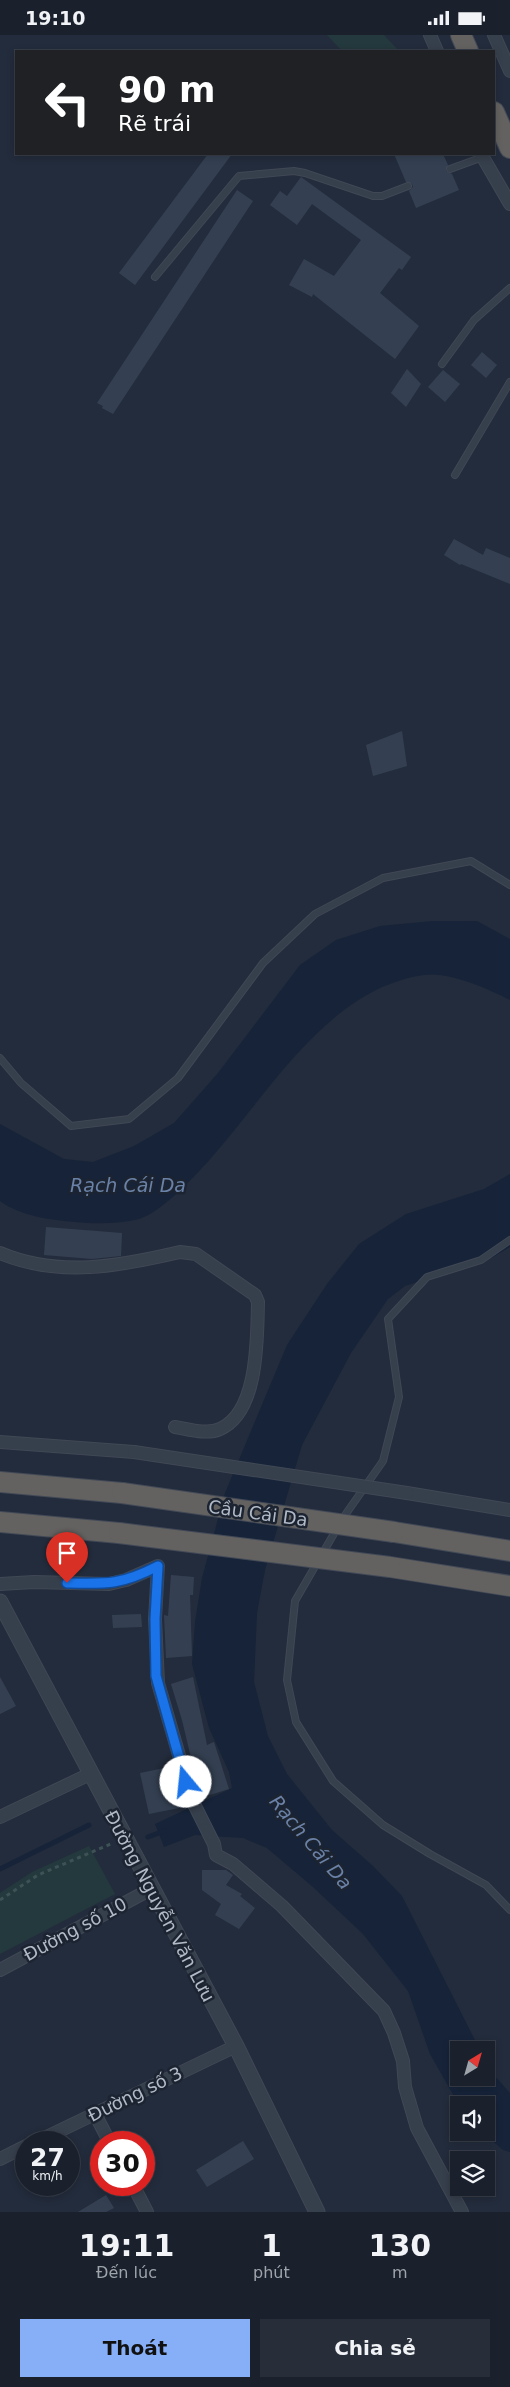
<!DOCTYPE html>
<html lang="vi">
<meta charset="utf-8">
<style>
:root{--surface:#1a212d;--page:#272e39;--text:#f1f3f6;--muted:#9fa3aa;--line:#383e49;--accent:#86aff8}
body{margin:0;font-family:"DejaVu Sans",sans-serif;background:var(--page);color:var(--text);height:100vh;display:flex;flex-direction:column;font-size:19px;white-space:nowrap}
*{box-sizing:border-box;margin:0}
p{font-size:16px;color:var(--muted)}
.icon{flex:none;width:28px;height:28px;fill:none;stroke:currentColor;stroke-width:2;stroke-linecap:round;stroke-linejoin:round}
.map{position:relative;height:2177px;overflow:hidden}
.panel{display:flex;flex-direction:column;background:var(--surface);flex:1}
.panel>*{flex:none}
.hud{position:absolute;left:15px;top:15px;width:480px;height:105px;border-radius:0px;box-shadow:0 2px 8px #0003,0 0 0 1px var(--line);background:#202124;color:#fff;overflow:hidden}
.needle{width:32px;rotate:37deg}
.buttons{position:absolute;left:450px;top:2006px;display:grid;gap:10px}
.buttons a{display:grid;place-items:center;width:45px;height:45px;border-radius:0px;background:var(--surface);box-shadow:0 2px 8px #0003,0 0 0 1px var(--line);font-size:25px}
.speed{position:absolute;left:15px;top:2096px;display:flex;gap:10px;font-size:25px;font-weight:700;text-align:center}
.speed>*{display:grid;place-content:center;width:65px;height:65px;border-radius:50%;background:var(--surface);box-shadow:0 2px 8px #0003,0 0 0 1px var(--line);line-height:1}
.speed small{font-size:12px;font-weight:400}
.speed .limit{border:8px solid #d22;background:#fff;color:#111}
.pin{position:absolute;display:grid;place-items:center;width:42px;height:42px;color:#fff;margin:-51px -21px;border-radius:50% 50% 50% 0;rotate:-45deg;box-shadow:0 0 5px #0007}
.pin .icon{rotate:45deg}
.me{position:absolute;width:55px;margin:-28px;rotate:343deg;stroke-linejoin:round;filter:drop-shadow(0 0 4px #0008)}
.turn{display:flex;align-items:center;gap:18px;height:105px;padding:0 20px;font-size:22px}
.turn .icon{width:65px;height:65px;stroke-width:2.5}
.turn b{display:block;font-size:35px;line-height:42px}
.eta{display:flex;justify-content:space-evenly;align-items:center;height:85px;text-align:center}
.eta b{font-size:30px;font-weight:800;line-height:35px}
.action{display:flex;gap:10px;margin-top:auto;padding:10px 20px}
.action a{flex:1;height:58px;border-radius:0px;background:var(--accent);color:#111;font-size:20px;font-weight:800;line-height:58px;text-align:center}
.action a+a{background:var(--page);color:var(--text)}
.status{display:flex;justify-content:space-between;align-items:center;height:35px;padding:0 25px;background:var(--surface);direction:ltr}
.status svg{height:14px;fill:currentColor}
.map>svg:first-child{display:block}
.green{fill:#24393d}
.water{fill:#162339}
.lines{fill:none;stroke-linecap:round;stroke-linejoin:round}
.stream{stroke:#162339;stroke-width:5}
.building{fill:#344052}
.service-casing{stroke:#404855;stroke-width:8}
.minor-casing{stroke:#404855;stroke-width:14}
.tertiary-casing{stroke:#404855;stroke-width:17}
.trunk-casing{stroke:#424957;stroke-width:22}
.path{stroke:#3d5255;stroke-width:3;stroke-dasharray:4 4;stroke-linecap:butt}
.service{stroke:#363f4c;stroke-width:6}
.minor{stroke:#363f4c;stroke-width:12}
.tertiary{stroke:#363f4c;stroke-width:15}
.trunk{stroke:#636260;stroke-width:20}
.minor-bridge-casing{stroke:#404855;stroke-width:14;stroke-linecap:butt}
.trunk-bridge-casing{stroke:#424957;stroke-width:22;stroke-linecap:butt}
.minor-bridge{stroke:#363f4c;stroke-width:12}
.trunk-bridge{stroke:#636260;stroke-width:20}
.route-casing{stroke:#114b97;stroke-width:12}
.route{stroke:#1a73e8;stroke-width:9}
.labels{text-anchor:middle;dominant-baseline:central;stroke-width:5;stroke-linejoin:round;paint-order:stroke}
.street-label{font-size:18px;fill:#b2b9c7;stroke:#1c2431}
.water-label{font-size:19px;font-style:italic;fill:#6a82a7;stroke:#1c2431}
</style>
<div class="status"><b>19:10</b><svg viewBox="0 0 49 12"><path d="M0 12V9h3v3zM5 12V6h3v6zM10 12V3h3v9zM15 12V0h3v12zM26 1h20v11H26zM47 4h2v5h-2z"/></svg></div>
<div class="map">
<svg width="510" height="2177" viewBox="0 0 510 2177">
<rect width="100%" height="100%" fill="#232c3c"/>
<!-- green -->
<g class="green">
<path d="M327 0H384L399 16H342Z"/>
<path d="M89 1811 115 1859 0 1919V1858L32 1837Z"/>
</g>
<!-- water -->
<g class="water">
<path d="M433 886H477L510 904V965C489 954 448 936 424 940 324 954 265 1066 201 1134 187 1149 159 1178 139 1184 119 1189 96 1189 75 1187 51 1185 20 1181 0 1166V1089L64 1124 93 1127 134 1111 174 1088 218 1038 300 930 336 905 380 891Z"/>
<path d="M510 1139V1212L493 1222 405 1251 388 1264 351 1318 302 1410 265 1535 257 1578 254 1647 268 1701 287 1739 332 1795 373 1831 402 1861 480 2015H459V2042H486V2031L510 2058V2117L503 2115 483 2098H486V2070H459L430 2019 408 1956 363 1899 313 1852 267 1813 243 1803 195 1800 164 1812 155 1789 232 1753 229 1737 209 1693 192 1629 195 1587 202 1543 225 1458 287 1310 327 1249 359 1209 406 1179 484 1154Z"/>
</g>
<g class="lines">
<!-- stream -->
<g class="stream">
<path d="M148 1802 164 1796"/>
<path d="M0 1834 89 1790"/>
</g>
</g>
<!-- building -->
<g class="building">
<path d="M208 119H232L135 250 119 238Z"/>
<path d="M394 119H443L448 130 446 136 452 139 459 155 416 173 409 156 413 152 412 149 406 147Z"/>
<path d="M301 142 411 222 402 235 399 233 380 258 419 291 395 324 313 259 312 262 289 250 304 224 334 241 361 205 312 169 297 190 270 170 280 156 287 161Z"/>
<path d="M237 155 253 166 113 379 102 373 103 371 97 368Z"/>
<path d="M482 317 497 330 486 343 471 330Z"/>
<path d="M407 334 421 349 406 372 391 358Z"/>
<path d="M443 335 460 349 445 367 428 352Z"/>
<path d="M454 504 483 520 486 513 510 523V549L461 529 460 530 444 520Z"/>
<path d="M402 696 407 731 373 741 366 710Z"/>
<path d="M46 1192 122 1198 121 1221 92 1224 44 1220Z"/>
<path d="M171 1540 194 1542 193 1560H190L192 1621 166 1623 164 1580 168 1581Z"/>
<path d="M141 1579 142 1592 113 1593 112 1580Z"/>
<path d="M0 1642 16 1671 0 1679Z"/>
<path d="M193 1642 207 1710 214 1707 229 1754 200 1763 190 1727H192L182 1685 171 1649Z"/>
<path d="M174 1731 184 1772 149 1779 140 1738Z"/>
<path d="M202 1835H226L233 1840 226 1850 242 1859 240 1861 255 1873 239 1894 215 1880 221 1869 202 1855Z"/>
<path d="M243 2106 254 2124 207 2152 196 2135Z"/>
<path d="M106 2160 114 2173 106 2177H78Z"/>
</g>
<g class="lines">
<defs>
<g id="service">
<path d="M450 134 483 122"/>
<path d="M155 242 239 141 294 136 305 138 373 161H382L408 151"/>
<path d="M442 329 474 285 510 253"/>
<path d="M455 440 510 347"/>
<path d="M0 1023 21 1048 71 1091 129 1084 178 1043 263 928 315 879 383 843 471 826 510 850"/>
<path d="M510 1205 481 1225 427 1242 388 1284 399 1362 383 1426 343 1483 295 1566 287 1645 296 1687 333 1746 383 1790 430 1819 486 1850 510 1875"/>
</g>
<g id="minor">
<path d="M430 0 437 16"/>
<path d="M494 0 510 36"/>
<path d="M481 119 510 169"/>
<path d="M0 1218C59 1243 120 1231 180 1217L196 1219 255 1260 258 1267C257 1302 259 1377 220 1394 207 1400 188 1394 175 1392"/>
<path d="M0 1407 134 1417"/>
<path d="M407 1458 510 1475"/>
<path d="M0 1549 34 1547 109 1549 126 1545 158 1531 155 1584 158 1648 192 1765 214 1809 216 1820 233 1829 282 1871 384 1976 394 1998 403 2026 405 2052 417 2093 462 2177"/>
<path d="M0 1782 90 1739"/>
<path d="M0 1935 151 1854"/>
<path d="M95 2079 110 2108"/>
<path d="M34 2108 236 2011"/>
<path d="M0 2124 26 2111"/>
<path d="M133 2150 147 2177"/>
</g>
<path id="tertiary" d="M0 1567 236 2011 317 2177"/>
<g id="trunk">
<path d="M461 0 468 16"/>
<path d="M494 77 510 113"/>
<path d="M0 1447 122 1458"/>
<path d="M0 1487 119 1498"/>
<path d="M394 1497 510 1516"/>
<path d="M390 1532 510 1551"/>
</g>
</defs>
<!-- service casing -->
<use href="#service" class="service-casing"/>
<!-- minor casing -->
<use href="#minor" class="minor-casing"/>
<!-- tertiary casing -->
<use href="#tertiary" class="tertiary-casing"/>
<!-- trunk casing -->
<use href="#trunk" class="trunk-casing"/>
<!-- path -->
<path class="path" d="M0 1865 38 1840 113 1808"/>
<!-- service -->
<use href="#service" class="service"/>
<!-- minor -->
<use href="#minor" class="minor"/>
<!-- tertiary -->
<use href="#tertiary" class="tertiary"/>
<!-- trunk -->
<use href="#trunk" class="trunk"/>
<defs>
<path id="minor-bridge" d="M134 1417 407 1458"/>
<g id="trunk-bridge">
<path d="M122 1458 394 1497"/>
<path d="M119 1498 390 1532"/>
</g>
</defs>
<!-- minor-bridge casing -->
<use href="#minor-bridge" class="minor-bridge-casing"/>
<!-- trunk-bridge casing -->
<use href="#trunk-bridge" class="trunk-bridge-casing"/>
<!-- minor-bridge -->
<use href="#minor-bridge" class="minor-bridge"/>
<!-- trunk-bridge -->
<use href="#trunk-bridge" class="trunk-bridge"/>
</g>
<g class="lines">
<defs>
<path id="route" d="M67 1548C107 1549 121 1550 158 1531L155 1584 156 1641 186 1747"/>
</defs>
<!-- route casing -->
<use href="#route" class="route-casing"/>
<!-- route -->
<use href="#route" class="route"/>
</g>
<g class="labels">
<!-- street labels -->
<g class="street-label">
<text transform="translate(258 1478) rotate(8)">Cầu Cái Da</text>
<text transform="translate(160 1871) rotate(62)">Đường Nguyễn Văn Lưu</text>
<text transform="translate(75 1894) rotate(-28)">Đường số 10</text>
<text transform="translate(135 2059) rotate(-26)">Đường số 3</text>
</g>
<!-- water labels -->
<g class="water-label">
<text x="128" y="1150">Rạch Cái Da</text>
<text transform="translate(311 1807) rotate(50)">Rạch Cái Da</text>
</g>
</g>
</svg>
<div class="buttons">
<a><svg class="needle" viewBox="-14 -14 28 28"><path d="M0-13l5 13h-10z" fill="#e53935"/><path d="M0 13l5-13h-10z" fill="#9fa3aa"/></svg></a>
<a><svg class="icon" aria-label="sound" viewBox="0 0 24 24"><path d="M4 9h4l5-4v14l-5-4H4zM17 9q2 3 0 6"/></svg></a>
<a><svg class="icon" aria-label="layers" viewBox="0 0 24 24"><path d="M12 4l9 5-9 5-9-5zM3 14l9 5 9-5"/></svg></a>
</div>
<div class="speed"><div>27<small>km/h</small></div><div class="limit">30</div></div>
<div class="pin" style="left:67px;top:1548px;background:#d93025"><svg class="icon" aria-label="arrive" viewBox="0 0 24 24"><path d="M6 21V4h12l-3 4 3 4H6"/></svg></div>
<svg class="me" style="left:186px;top:1747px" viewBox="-20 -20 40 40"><circle r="19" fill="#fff"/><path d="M0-13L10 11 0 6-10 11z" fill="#1a73e8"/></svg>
<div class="hud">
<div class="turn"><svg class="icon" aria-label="left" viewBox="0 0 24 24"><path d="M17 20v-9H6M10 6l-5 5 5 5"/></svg><div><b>90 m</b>Rẽ trái</div></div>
</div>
</div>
<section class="panel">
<div class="eta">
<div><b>19:11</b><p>Đến lúc</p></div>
<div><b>1</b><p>phút</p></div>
<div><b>130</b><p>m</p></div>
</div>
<div class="action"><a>Thoát</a><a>Chia sẻ</a></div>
</section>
